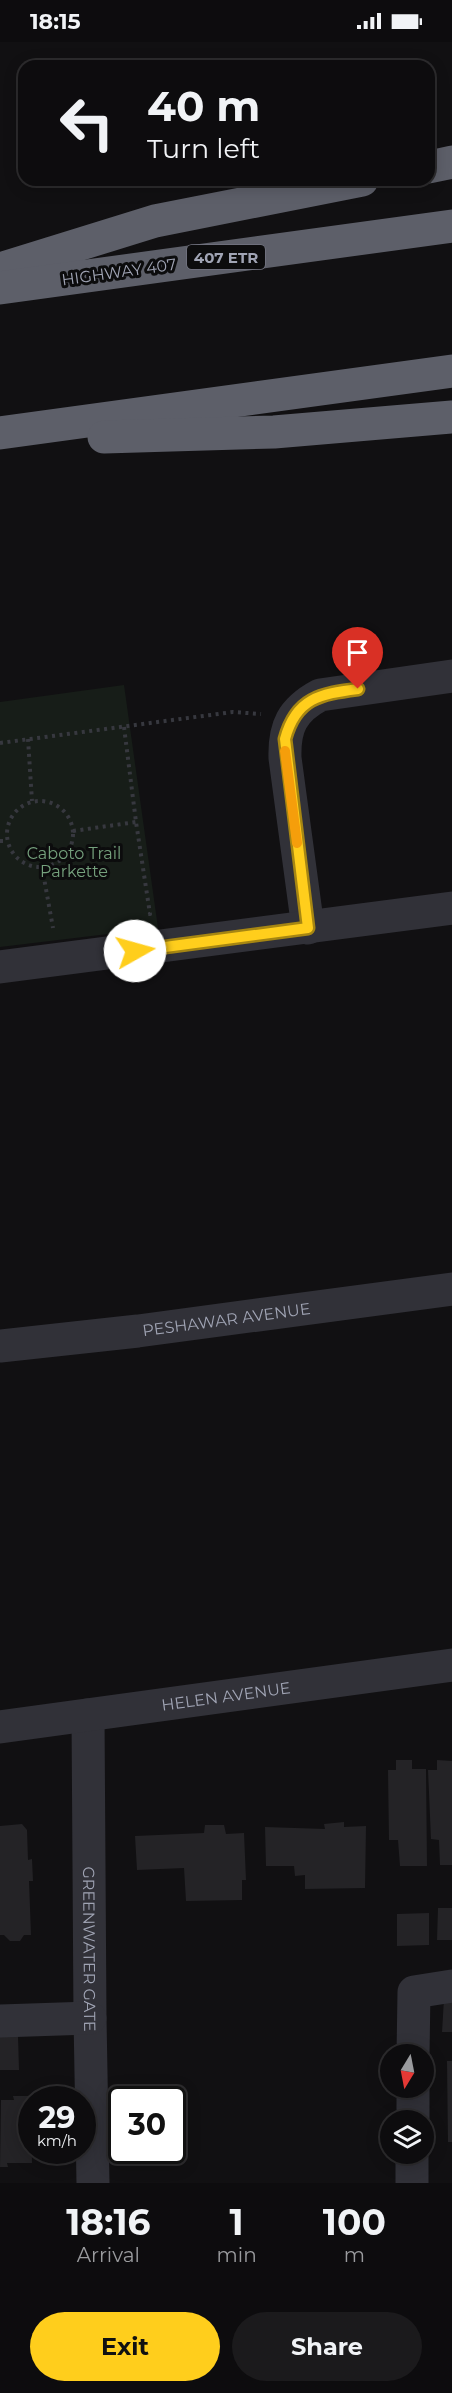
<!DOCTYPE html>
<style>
:root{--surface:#0d0c0e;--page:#1b1a1c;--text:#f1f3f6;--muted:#9a9b9e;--line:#2d2c2e;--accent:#ffce1c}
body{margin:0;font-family:Montserrat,sans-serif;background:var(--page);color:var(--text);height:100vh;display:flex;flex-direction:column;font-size:22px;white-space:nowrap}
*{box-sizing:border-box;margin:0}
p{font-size:20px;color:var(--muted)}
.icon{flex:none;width:33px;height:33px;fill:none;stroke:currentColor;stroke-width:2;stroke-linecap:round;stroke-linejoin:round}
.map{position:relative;height:2141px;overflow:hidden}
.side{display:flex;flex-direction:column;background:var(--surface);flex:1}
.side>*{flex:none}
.top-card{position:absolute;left:18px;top:18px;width:417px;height:126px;border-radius:18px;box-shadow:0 3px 15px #0003,0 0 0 2px var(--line);background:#0d0c0e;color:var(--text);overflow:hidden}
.needle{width:39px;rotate:190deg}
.tools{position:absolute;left:380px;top:2002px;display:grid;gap:12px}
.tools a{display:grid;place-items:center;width:54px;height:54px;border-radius:50%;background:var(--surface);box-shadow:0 3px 15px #0003,0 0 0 2px var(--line);font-size:30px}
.speed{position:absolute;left:18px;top:2044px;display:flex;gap:12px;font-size:30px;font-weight:700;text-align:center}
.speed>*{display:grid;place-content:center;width:78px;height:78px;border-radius:50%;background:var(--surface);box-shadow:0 3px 15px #0003,0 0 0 2px var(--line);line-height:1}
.speed small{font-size:15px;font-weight:400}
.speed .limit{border:3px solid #111;border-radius:9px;background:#fff;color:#111}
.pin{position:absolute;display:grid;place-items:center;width:51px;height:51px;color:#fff;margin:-62px -26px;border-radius:50% 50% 50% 0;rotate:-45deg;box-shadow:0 0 6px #0007}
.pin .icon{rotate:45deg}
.me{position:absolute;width:66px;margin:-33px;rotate:83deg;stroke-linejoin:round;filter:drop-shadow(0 0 4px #0008)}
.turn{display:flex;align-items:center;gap:21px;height:126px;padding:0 30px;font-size:27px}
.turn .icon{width:78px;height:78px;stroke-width:2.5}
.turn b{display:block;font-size:42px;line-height:51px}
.eta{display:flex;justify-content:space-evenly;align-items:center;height:102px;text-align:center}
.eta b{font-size:36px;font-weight:700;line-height:42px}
.primary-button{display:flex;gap:12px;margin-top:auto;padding:12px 30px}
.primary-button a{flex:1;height:69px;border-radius:36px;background:var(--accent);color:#111;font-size:24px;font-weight:700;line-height:69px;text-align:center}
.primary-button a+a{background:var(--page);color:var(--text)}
.status{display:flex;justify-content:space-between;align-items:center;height:42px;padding:0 30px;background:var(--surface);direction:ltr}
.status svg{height:16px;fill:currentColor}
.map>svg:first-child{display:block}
.green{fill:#171d18}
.building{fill:#242326}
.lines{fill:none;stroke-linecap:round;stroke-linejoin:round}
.path{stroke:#37383f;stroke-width:4;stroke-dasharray:3 4.5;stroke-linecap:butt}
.minor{stroke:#313138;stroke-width:33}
.highway{stroke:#5d5f69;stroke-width:33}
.route-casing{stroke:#a68612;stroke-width:15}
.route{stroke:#ffce1c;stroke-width:10}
.slow{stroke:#f59e0b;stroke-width:10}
.labels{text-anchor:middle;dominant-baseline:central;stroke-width:6;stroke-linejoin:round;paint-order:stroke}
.shield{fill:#0c0c0d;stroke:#747682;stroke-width:1.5}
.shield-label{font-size:15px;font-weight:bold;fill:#a0a4b4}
.street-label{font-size:16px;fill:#a0a4b4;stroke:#0c0c0d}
.park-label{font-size:16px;fill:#75a17d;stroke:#0c0c0d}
</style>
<div class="status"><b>18:15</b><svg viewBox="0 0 49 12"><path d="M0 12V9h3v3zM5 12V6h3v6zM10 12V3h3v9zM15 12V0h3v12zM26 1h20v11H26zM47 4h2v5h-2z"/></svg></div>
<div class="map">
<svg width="452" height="2141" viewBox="0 0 452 2141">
<rect width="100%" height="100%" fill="#111012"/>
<!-- green -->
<path class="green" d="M124 643 158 886 0 905V660Z"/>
<!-- building -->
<g class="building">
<path d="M396 1718H412V1727H426L427 1824H400L398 1798H389L388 1728H396Z"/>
<path d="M437 1718 452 1719V1823H440L439 1798 431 1797 428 1728H437Z"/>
<path d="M344 1780V1785L366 1784 365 1846 305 1847V1833L295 1834 294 1824H266L265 1785 325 1787 324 1782Z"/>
<path d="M22 1782 27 1788 28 1818 32 1817 33 1839H29L31 1893H24L20 1899H10L4 1893H0V1784Z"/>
<path d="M205 1783H224L226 1792 244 1791 246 1838H242V1858L186 1859 184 1826 137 1828 135 1794 204 1791Z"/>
<path d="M438 1866H452V1898H437Z"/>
<path d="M429 1871V1903L397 1904V1872Z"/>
<path d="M444 1957H452V1990H442Z"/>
<path d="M18 1994 19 2028H0V1995Z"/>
<path d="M447 2019H452V2100H448Z"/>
<path d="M13 2054H31L32 2121H7L8 2125H0L1 2058H14Z"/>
</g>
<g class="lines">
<!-- path -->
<g class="path">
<path d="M124 685 136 780 150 872H146"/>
<path d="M28 697 32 759"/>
<path d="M0 701 233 670 261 672"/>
<circle cx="40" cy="792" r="33"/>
<path d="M73 789 136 780"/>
<path d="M0 799H7"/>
<path d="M42 825 53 886"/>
</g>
<!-- minor -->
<g class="minor">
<path d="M308 886 285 716C284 685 292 668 320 653L452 634"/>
<path d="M0 925 452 866"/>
<path id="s1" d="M0 1304 138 1289 452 1247"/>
<path id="s2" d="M88 1673 90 1976 93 2141"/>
<path id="s3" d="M0 1685 452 1623"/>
<path d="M0 1979 90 1976"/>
<path d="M413 2013 414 1950 452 1944"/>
<path d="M413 2079V2046"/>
<path d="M412 2141V2112"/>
</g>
<!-- highway -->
<g class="highway">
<path d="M429 125 452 120"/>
<path d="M0 227 155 179 362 138"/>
<path d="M0 246 452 184"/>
<path d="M0 391 452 329"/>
<path d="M104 395 274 390 452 375"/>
</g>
</g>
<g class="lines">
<defs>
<path id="route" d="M135 909 308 886 285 697C296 656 320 652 358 647"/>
</defs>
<!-- route casing -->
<use href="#route" class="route-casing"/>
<!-- route -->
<use href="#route" class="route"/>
<!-- slow -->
<path class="slow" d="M285 709 297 801"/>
</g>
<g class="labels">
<!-- shield labels -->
<rect class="shield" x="187" y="203" width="78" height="24" rx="4.5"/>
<g class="shield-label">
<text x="226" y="215">407 ETR</text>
</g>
<!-- street labels -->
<g class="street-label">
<text transform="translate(119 230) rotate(-8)">HIGHWAY 407</text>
<text stroke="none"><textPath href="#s1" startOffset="228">PESHAWAR AVENUE</textPath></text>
<text stroke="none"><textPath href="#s3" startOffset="228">HELEN AVENUE</textPath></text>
<text stroke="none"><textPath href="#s2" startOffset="234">GREENWATER GATE</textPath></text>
</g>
<!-- park labels -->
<g class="park-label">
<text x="74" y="811">Caboto Trail<tspan x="74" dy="18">Parkette</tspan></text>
</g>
</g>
</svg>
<div class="tools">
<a><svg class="needle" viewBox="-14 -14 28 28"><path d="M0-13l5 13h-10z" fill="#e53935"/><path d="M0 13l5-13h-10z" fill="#9a9b9e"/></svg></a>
<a><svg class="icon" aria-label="layers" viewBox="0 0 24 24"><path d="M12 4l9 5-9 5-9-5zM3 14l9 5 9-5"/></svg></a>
</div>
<div class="speed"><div>29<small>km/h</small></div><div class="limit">30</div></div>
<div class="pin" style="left:358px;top:647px;background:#d93025"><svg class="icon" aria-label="arrive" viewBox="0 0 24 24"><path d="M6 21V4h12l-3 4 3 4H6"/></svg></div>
<svg class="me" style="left:135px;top:909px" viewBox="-20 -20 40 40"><circle r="19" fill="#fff"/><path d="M0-13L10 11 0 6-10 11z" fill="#ffce1c"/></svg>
<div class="top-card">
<div class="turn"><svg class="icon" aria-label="left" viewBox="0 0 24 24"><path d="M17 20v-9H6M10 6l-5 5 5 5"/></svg><div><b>40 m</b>Turn left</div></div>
</div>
</div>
<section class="side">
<div class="eta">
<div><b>18:16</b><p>Arrival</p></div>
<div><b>1</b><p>min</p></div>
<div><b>100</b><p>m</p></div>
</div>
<div class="primary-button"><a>Exit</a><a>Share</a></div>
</section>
